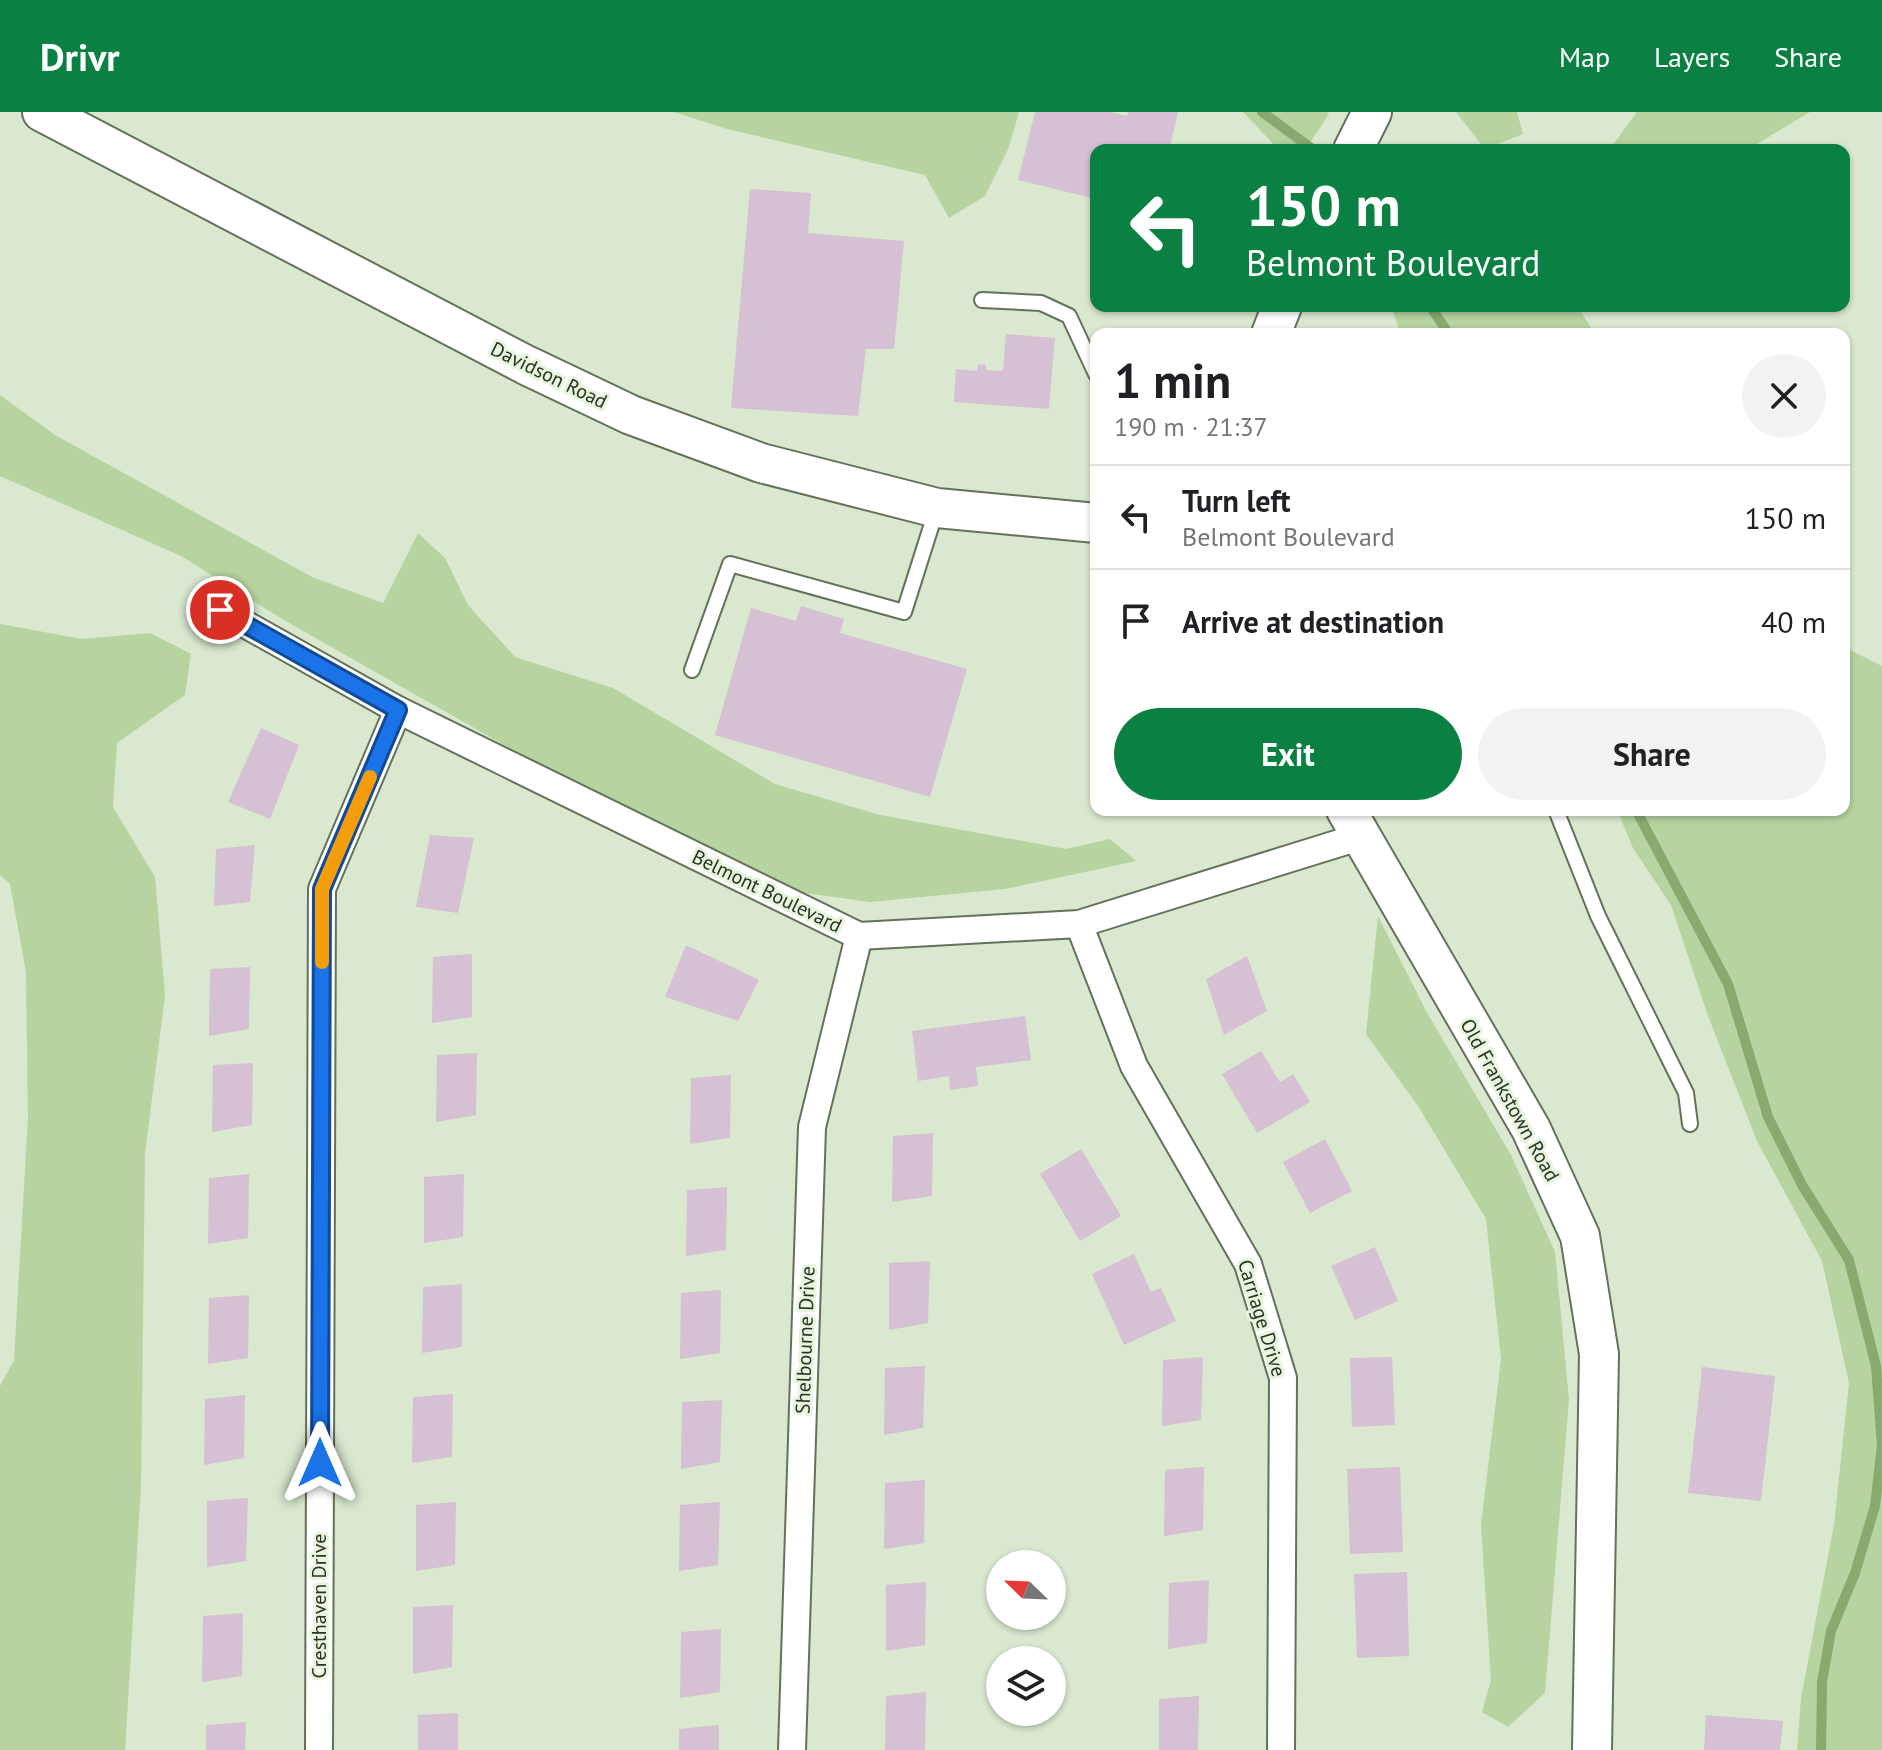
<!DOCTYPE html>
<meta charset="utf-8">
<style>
:root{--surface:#fff;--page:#f2f2f2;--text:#202124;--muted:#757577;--line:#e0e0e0;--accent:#0b8043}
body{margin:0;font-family:"PT Sans",sans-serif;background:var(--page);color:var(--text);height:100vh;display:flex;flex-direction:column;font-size:30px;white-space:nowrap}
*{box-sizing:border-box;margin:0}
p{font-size:26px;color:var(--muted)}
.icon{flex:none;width:44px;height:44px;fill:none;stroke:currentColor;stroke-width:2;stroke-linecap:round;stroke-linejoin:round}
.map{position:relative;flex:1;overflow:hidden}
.sheet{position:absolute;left:1090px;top:216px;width:760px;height:488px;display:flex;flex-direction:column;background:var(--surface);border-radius:16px;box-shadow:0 2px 6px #0004}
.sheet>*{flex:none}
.guide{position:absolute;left:1090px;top:32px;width:760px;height:168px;border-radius:16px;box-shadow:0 2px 6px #0004;background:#0b8043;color:#fff;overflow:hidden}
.needle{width:52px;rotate:293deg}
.buttons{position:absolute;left:986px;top:1438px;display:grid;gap:16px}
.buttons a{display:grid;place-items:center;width:80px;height:80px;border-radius:50%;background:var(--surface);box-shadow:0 2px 6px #0004;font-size:40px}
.pin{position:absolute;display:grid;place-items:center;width:68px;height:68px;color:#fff;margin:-34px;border:4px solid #fff;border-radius:50%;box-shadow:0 2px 8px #0007}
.me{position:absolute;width:88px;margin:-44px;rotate:0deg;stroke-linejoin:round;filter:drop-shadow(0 0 6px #0008)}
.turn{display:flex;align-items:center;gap:28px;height:168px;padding:0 24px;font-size:36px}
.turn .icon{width:104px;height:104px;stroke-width:2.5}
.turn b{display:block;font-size:56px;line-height:68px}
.round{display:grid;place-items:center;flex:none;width:84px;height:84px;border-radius:42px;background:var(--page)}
.summary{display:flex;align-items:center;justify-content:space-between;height:136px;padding:0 24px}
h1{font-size:48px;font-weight:700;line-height:60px}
.button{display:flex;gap:16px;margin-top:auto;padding:16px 24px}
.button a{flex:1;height:92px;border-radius:48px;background:var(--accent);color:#fff;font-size:32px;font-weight:700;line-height:92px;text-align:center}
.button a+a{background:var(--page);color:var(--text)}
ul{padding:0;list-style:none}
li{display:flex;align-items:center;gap:24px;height:104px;padding:0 24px;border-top:2px solid var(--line)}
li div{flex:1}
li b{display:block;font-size:30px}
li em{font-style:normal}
header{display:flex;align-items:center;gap:48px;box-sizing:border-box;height:112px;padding:0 40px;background:var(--accent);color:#fff}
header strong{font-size:38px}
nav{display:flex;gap:44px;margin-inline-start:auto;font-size:28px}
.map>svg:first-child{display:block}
.green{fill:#b6d3a0}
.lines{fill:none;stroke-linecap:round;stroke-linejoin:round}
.stream{stroke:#88aa6e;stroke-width:10}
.building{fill:#d6c0d3}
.lane-casing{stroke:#64715b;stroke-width:18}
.street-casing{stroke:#64715b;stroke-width:30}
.secondary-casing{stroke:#64715b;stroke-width:42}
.lane{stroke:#fff;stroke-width:14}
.street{stroke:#fff;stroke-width:26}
.secondary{stroke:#fff;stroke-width:38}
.route-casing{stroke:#114b97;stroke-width:20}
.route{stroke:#1a73e8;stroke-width:14}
.slow{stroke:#f59e0b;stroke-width:14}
.labels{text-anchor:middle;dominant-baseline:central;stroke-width:6;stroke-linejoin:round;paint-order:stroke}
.street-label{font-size:20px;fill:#2b3128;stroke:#e6f5dc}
</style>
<header>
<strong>Drivr</strong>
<nav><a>Map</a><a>Layers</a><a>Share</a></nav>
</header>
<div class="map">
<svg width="1882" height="1638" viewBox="0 0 1882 1638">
<rect width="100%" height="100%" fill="#d9e8cf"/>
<!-- green -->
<g class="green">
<path d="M674 0H1019L1009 35 985 84 949 106 925 63 727 17Z"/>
<path d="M1243 0H1327L1329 2 1305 38H1279Z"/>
<path d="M1456 0H1517L1523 22 1485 37Z"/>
<path d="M1637 0H1810L1747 38H1609Z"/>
<path d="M1391 194H1577L1595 222H1401Z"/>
<path d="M0 283 55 323 312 465 383 491 418 421 445 446 468 493 515 545 613 576 775 672 880 703 1066 737 1110 727 1136 749 1005 777 870 790 805 781 529 647 282 507 181 444 0 364Z"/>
<path d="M0 512 82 527 150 521 191 542 185 583 117 631 113 695 155 765 165 883 145 1042 141 1374 125 1638H0V1274L14 1248 28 1006 26 860 10 772 0 763Z"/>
<path d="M1844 535 1882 554V1638H1797L1801 1586 1834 1413 1849 1271 1822 1149 1757 1029 1708 904 1671 793 1633 736 1617 698H1844Z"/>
<path d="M1378 804 1426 899 1511 1043 1555 1140 1569 1287 1545 1581 1508 1615 1482 1600 1491 1568 1481 1413 1501 1247 1486 1107 1418 994 1366 922Z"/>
</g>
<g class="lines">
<!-- stream -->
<g class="stream">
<path d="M1262 0 1311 36"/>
<path d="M1430 194 1449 222"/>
<path d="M1636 698 1728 872 1768 1005 1802 1073 1849 1148 1876 1254 1882 1333 1875 1394 1855 1461 1831 1519 1822 1570 1821 1638"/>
</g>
</g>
<!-- building -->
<g class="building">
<path d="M1035 0H1111L1127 4 1128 0H1178L1170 34 1181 38H1096V87L1018 68Z"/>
<path d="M750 77 811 81 808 121 904 129 894 237H866L858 304 731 296Z"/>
<path d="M1006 222 1055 226 1049 297 954 290 956 257 977 259 978 252 986 253V258L1003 259Z"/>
<path d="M801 494 844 507 840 521 967 557 930 685 715 623 751 496 796 509Z"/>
<path d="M261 616 299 633 270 707 228 690Z"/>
<path d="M430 723 474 726 458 801 416 795Z"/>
<path d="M255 733 250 790 214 794 216 737Z"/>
<path d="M686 833 759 868 738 909 665 885Z"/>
<path d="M472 842V905L432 911 433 845Z"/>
<path d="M1247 844 1267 899 1224 923 1206 867Z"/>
<path d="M250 855 249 917 209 924 210 857Z"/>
<path d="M1025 904 1031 948 976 955 978 974 950 978 949 964 918 969 912 919Z"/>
<path d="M1261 939 1280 970 1293 962 1310 990 1257 1021 1222 962Z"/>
<path d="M477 941 476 1003 436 1010 437 943Z"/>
<path d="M253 951 252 1013 212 1020 213 953Z"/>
<path d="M731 963 730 1026 690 1032 691 966Z"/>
<path d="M933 1021 932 1084 892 1090 893 1024Z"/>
<path d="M1325 1027 1352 1079 1310 1101 1283 1050Z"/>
<path d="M1081 1037 1121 1104 1080 1129 1040 1062Z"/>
<path d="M249 1062 248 1126 208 1132 209 1066Z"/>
<path d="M464 1062 463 1125 424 1131V1065Z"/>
<path d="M727 1075 726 1138 686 1144 687 1078Z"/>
<path d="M1375 1135 1398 1189 1355 1208 1331 1154Z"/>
<path d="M1134 1142 1151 1180 1161 1176 1176 1209 1124 1233 1092 1162Z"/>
<path d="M930 1149 928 1211 889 1218V1151Z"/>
<path d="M462 1172V1235L422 1241 423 1175Z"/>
<path d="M721 1178 720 1241 680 1247 681 1181Z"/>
<path d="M249 1183 248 1246 208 1252 209 1186Z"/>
<path d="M1203 1245 1201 1308 1162 1314 1163 1248Z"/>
<path d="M1392 1245 1395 1313 1352 1315 1350 1246Z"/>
<path d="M925 1254 923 1316 884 1323 885 1256Z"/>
<path d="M1702 1255 1775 1264 1761 1389 1688 1381Z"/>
<path d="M453 1282 452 1345 412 1351 413 1285Z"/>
<path d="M245 1283 244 1346 204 1353 205 1287Z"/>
<path d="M722 1288 720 1350 681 1357 682 1290Z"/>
<path d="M1204 1355 1203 1418 1164 1424 1165 1358Z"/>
<path d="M1400 1355 1403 1440 1350 1442 1347 1357Z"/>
<path d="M925 1368 924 1431 884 1437 885 1371Z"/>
<path d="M248 1386 246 1449 207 1455V1389Z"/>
<path d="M456 1390 455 1453 416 1459V1393Z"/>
<path d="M720 1390 718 1453 679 1459 680 1393Z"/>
<path d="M1407 1460 1409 1544 1357 1546 1354 1462Z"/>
<path d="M1209 1468 1207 1531 1168 1537 1169 1471Z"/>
<path d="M926 1470 925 1533 886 1539V1473Z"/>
<path d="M453 1493 452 1555 413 1562V1495Z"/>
<path d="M243 1501 242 1564 202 1570 203 1504Z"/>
<path d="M721 1517 720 1580 680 1586 681 1520Z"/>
<path d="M926 1580 925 1638H885L886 1584Z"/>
<path d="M1199 1584 1198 1638H1159V1587Z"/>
<path d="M458 1601V1638H418V1603Z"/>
<path d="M1706 1603 1783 1609 1780 1638H1704Z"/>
<path d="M246 1610 245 1638H206V1613Z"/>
<path d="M719 1613V1638H679V1617Z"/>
</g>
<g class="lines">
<defs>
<g id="lane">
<path d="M982 188 1041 191 1069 204 1096 262"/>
<path d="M692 558 730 452 904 500 936 399"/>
<path d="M1556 698 1598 804 1686 981 1690 1012"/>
</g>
<g id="street">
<path d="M220 498 398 598 859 824 1079 812 1359 725"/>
<path d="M1079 812 1134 954 1248 1152 1283 1266 1281 1638"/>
<path d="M319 1638 322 777 398 598"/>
<path d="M792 1638 812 1015 859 824"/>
</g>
<g id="secondary">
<path d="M42 0 526 253 631 303 761 351 937 396 1096 411"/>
<path d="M1353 38 1372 0"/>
<path d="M1271 222 1282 194"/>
<path d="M1346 698 1531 1017 1580 1124 1599 1242 1592 1638"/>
</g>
</defs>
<!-- lane casing -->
<use href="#lane" class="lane-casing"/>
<!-- street casing -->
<use href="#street" class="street-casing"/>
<!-- secondary casing -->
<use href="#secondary" class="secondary-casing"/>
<!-- lane -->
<use href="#lane" class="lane"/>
<!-- street -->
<use href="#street" class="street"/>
<!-- secondary -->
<use href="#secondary" class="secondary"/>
</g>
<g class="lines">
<defs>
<path id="route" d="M220 498 398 598 322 777 320 1351"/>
</defs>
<!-- route casing -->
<use href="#route" class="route-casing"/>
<!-- route -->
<use href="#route" class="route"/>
<!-- slow -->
<path class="slow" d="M322 850V777L370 665"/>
</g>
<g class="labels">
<!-- street labels -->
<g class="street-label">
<text transform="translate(549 263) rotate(26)">Davidson Road</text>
<text transform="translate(767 779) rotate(26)">Belmont Boulevard</text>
<text transform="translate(1510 988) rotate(61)">Old Frankstown Road</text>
<text transform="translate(1262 1206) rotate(73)">Carriage Drive</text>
<text transform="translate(805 1228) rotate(-88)">Shelbourne Drive</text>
<text transform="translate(319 1494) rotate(-90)">Cresthaven Drive</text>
</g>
</g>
</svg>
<div class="buttons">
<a><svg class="needle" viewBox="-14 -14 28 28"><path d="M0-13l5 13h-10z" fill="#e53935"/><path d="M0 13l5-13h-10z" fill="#757577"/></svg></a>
<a><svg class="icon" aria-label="layers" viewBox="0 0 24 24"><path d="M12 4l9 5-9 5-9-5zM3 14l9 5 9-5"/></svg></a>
</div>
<div class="pin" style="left:220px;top:498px;background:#d93025"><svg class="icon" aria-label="arrive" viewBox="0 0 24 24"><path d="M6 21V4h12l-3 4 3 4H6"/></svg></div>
<svg class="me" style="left:320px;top:1351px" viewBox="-20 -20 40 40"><path d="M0-17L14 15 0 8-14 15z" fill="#1a73e8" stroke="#fff" stroke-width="4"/></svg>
<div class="guide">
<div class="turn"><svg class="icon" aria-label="left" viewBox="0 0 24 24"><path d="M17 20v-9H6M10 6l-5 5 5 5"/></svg><div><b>150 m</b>Belmont Boulevard</div></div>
</div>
<section class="sheet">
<div class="summary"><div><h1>1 min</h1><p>190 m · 21:37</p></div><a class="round"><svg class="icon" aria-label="close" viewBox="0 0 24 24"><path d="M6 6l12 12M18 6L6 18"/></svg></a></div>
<ul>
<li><svg class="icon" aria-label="left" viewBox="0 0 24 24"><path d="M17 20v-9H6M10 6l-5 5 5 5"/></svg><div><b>Turn left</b><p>Belmont Boulevard</p></div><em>150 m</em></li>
<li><svg class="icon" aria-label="arrive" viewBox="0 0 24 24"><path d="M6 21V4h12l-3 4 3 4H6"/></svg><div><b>Arrive at destination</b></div><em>40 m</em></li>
</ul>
<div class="button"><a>Exit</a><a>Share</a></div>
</section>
</div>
